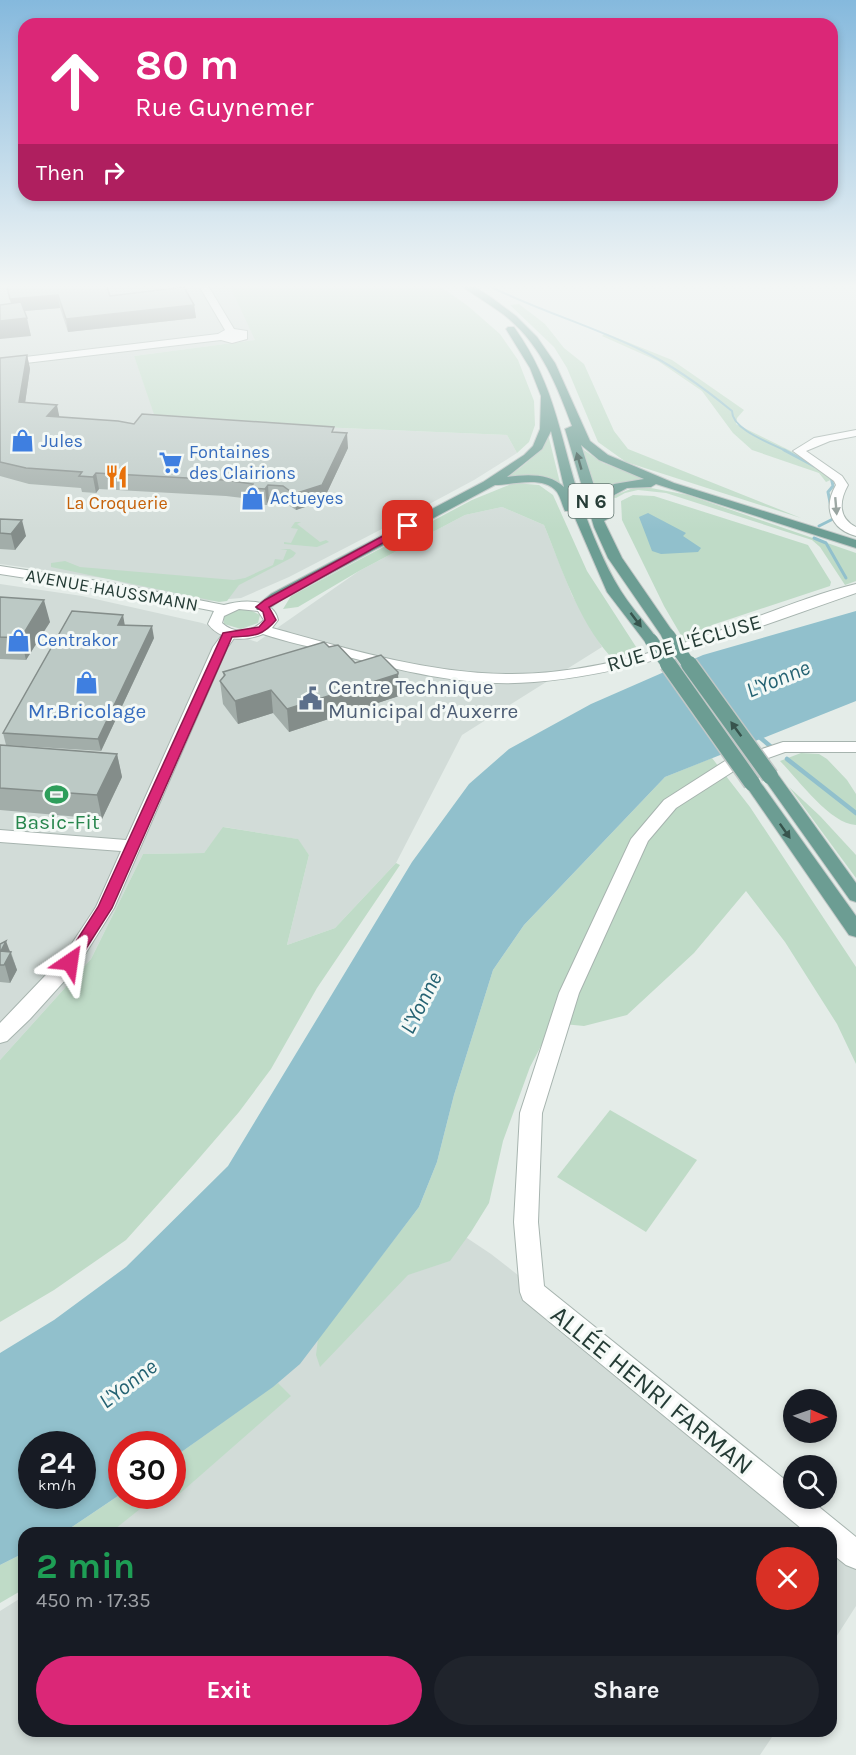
<!DOCTYPE html>
<meta charset="utf-8">
<style>
:root{--surface:#171b24;--page:#20242c;--text:#f1f3f6;--muted:#9ea1a6;--accent:#db2777}
body{margin:0;font-family:Karla,sans-serif;background:var(--page);color:var(--text);height:100vh;display:flex;flex-direction:column;font-size:22px;white-space:nowrap}
*{box-sizing:border-box;margin:0}
p{font-size:20px;color:var(--muted)}
.icon{flex:none;width:33px;height:33px;fill:none;stroke:currentColor;stroke-width:2;stroke-linecap:round;stroke-linejoin:round}
.map{position:relative;flex:1;overflow:hidden}
.details{position:absolute;left:18px;top:1527px;width:819px;height:210px;display:flex;flex-direction:column;background:var(--surface);border-radius:18px;box-shadow:0 3px 9px #0003}
.details>*{flex:none}
.hud{position:absolute;left:18px;top:18px;width:820px;height:183px;border-radius:18px;box-shadow:0 3px 9px #0003;background:#db2777;color:#fff;overflow:hidden}
.needle{width:39px;rotate:92deg}
.tools{position:absolute;left:783px;top:1389px;display:grid;gap:12px}
.tools a{display:grid;place-items:center;width:54px;height:54px;border-radius:50%;background:var(--surface);box-shadow:0 3px 9px #0003;font-size:30px}
.speed{position:absolute;left:18px;top:1431px;display:flex;gap:12px;font-size:30px;font-weight:700;text-align:center}
.speed>*{display:grid;place-content:center;width:78px;height:78px;border-radius:50%;background:var(--surface);box-shadow:0 3px 9px #0003;line-height:1}
.speed small{font-size:15px;font-weight:400}
.speed .limit{border:9px solid #d22;background:#fff;color:#111}
.pin{position:absolute;display:grid;place-items:center;width:51px;height:51px;color:#fff;margin:-26px;border-radius:12px;box-shadow:0 3px 9px #0006}
.me{position:absolute;width:66px;margin:-33px;rotate:32deg;stroke-linejoin:round;filter:drop-shadow(0 0 4px #0008)}
.turn{display:flex;align-items:center;gap:21px;height:126px;padding:0 18px;font-size:27px}
.turn .icon{width:78px;height:78px;stroke-width:2.5}
.turn b{display:block;font-size:42px;line-height:51px}
.then{display:flex;align-items:center;height:57px;padding:0 18px;background:#0003;gap:12px;font-size:22px}
.round{display:grid;place-items:center;flex:none;width:63px;height:63px;border-radius:32px;background:var(--page)}
.summary{display:flex;align-items:center;justify-content:space-between;height:102px;padding:0 18px}
h1{font-size:36px;font-weight:700;line-height:45px;color:#1e9e55}
.button{display:flex;gap:12px;margin-top:auto;padding:12px 18px}
.button a{flex:1;height:69px;border-radius:36px;background:var(--accent);color:#fff;font-size:24px;font-weight:700;line-height:69px;text-align:center}
.button a+a{background:var(--page);color:var(--text)}
.map>svg:first-child{display:block}
.built{fill:#d2dcd8}
.green{fill:#bfdbc7}
.water{fill:#91c0cc;fill-rule:evenodd}
.lines{fill:none;stroke-linecap:round;stroke-linejoin:round}
.stream-far2{stroke:#91c0cc;stroke-width:2}
.stream-far1{stroke:#91c0cc;stroke-width:3}
.stream{stroke:#91c0cc;stroke-width:4.5}
.minor-casing{stroke:#a7b4af;stroke-width:2}
.tertiary-casing{stroke:#a7b4af;stroke-width:2}
.primary-casing{stroke:#c2c8c7;stroke-width:2}
.minor{fill:#fff;fill-rule:evenodd}
.tertiary{fill:#fff;fill-rule:evenodd}
.primary{fill:#6c9d93;fill-rule:evenodd}
.primary-bridge-far1-casing{stroke:#c2c8c7;stroke-width:14;stroke-linecap:butt}
.primary-bridge-casing{stroke:#c2c8c7;stroke-width:19;stroke-linecap:butt}
.primary-bridge-far1{stroke:#6c9d93;stroke-width:13}
.primary-bridge{stroke:#6c9d93;stroke-width:16}
.wall{fill:#a2ada9}
.shaded-wall{fill:#848d8a}
.building{fill:#bcc9c5;stroke:#848d8a;stroke-width:1.5}
.oneway{fill:#37544d}
.oneway2{fill:#929e9a}
.route{fill:#db2777;stroke:#8e194d;stroke-width:1.5}
.labels{text-anchor:middle;dominant-baseline:central;stroke-width:6;stroke-linejoin:round;paint-order:stroke}
.far-shop-label{font-size:18px;fill:#366cbe;stroke:#f4f9f6;text-anchor:start}
.far-food-label{font-size:18px;fill:#c56008;stroke:#f4f9f6}
.far-street-label{font-size:18px;fill:#253c36;stroke:#f4f9f6}
.shield{fill:#f4f9f6;stroke:#637570;stroke-width:1.5}
.shield-label{font-size:20px;font-weight:bold;fill:#253c36}
.street-label{font-size:21px;fill:#253c36;stroke:#f4f9f6}
.service-label{font-size:21px;fill:#4e5e75;stroke:#f4f9f6;text-anchor:start}
.shop-label{font-size:21px;fill:#366cbe;stroke:#f4f9f6}
.leisure-label{font-size:21px;fill:#27864d;stroke:#f4f9f6}
.water-label{font-size:22px;font-style:italic;fill:#246272;stroke:#f4f9f6}
.near-street-label{font-size:26px;fill:#253c36;stroke:#f4f9f6}
</style>
<div class="map">
<svg width="856" height="1755" viewBox="0 0 856 1755">
<rect width="100%" height="100%" fill="#e4ece8"/>
<!-- built -->
<g class="built">
<path d="M0 284H229L256 333 238 302 256 340 134 356 157 420 507 435 517 453 474 480 407 516 289 577 241 598 207 601 145 589 110 579 0 564Z"/>
<path d="M502 507 544 525 572 595 602 647 462 735 396 863 335 928 287 945 309 855 297 839 224 827 204 853 143 854 91 959 0 1060V584L82 596 202 623 257 642 359 571 465 515Z"/>
<path d="M434 1216 491 1254 793 1490 794 1498 856 1539V1606L831 1645V1533H99L138 1496H172L173 1463Z"/>
<path d="M24 1596V1731H776L760 1755H0V1611Z"/>
</g>
<!-- green -->
<g class="green">
<path d="M229 284H437L468 306 500 334 518 360 534 401 535 425 529 442 517 453 507 435 156 420 134 356 255 340Z"/>
<path d="M519 304 545 324 564 348 584 364 614 431 628 449 801 518 626 462 598 442 567 368 554 347 510 305Z"/>
<path d="M605 333 672 360 744 410 737 418 736 424 797 454 835 478 826 482 819 473 752 450 733 433 702 391 658 361 602 336Z"/>
<path d="M548 434 560 483 543 478H505C523 467 540 454 548 434Z"/>
<path d="M581 448 603 463 654 482 618 483 595 493Z"/>
<path d="M514 483 539 485 553 495 587 571 640 653 610 656C578 620 562 569 544 525L502 507 465 515 359 571 298 607 283 609 291 596 472 500Z"/>
<path d="M633 488H651L688 495 856 553V581L845 585 820 547 812 540 666 493 638 490 625 493 616 498 611 497Z"/>
<path d="M633 495 654 496 808 545 831 582 830 586 712 625 685 642 664 606 622 520 621 501Z"/>
<path d="M295 522H301L297 524 320 542 326 540 329 542 317 547 284 544V542L291 543 298 529 291 528Z"/>
<path d="M280 549H290L296 553 293 557 239 585 227 601 219 602 51 567V563L65 561 80 567 234 580 245 578 273 565 275 559 283 560 287 550Z"/>
<path d="M243 609 250 610 260 615 258 623 241 629 224 624V617L228 613Z"/>
<path d="M801 753 819 754 827 759 847 780 856 794V825C830 824 798 779 780 761Z"/>
<path d="M712 758 750 807 856 967V1064L837 1024 785 942 746 891 694 953 627 1015 584 1026 553 1023 530 1067 503 1141 489 1203 471 1232 450 1261 408 1275 320 1367 316 1355 318 1339 419 1207 437 1162 454 1095 493 970 524 925 665 777Z"/>
<path d="M789 787 820 816 856 855V878Z"/>
<path d="M223 827 298 839 309 855 287 945 335 928 396 863 400 865 317 988 271 1069 239 1112 195 1163 126 1240 54 1290 0 1322V1060L91 959 143 854 204 853Z"/>
<path d="M610 1110 697 1160 646 1232 557 1177Z"/>
<path d="M278 1383 291 1396 177 1496 155 1497 110 1533H63L121 1494 172 1496 173 1458Z"/>
<path d="M24 1553V1589L0 1603V1565Z"/>
</g>
<!-- water -->
<g class="water">
<path d="M648 513 686 533 683 536 701 548 698 552 661 554 652 551 639 517Z"/>
<path d="M856 611V701L665 777 524 925 493 970 454 1095 437 1162 419 1207 300 1364 273 1387 173 1458 172 1444H122L121 1494 63 1533H24V1553L0 1565V1353L54 1320 126 1267 228 1166 412 862 469 784 509 749 591 704 703 655ZM32 1444H82V1496H32Z"/>
</g>
<g class="lines">
<!-- stream-far2 -->
<path class="stream-far2" d="M485 284C536 310 590 325 641 350 674 366 704 388 732 411 732 430 771 443 786 451"/>
<!-- stream-far1 -->
<g class="stream-far1">
<path d="M784 450 814 466"/>
<path d="M831 477 833 486 828 492 831 507"/>
<path d="M819 526 835 518"/>
<path d="M814 538 826 543 846 578"/>
</g>
<!-- stream -->
<g class="stream">
<path d="M756 734 770 746"/>
<path d="M787 759 856 813"/>
</g>
<defs>
<g id="minor">
<path d="M198 284H207L234 329 247 331V339L232 343 221 340 0 366V360L218 334 225 330Z"/>
<path d="M856 430V436L830 441 806 451 842 476 848 485C839 501 838 518 856 527V536C830 529 823 507 836 485L834 481 793 451 814 438Z"/>
<path d="M230 630 237 634 227 648 114 908 77 967 30 1019 7 1041 0 1043V1023L63 957 96 907 121 851 0 842V830L126 840 213 647 225 631Z"/>
<path d="M783 742H856V752H785L737 769 676 808 648 841 579 993 542 1113 538 1222 544 1286 794 1487V1498H808L856 1537V1569L846 1565 831 1553V1533H807L523 1300 520 1292 514 1222 520 1113 559 993 631 839 664 800 725 761Z"/>
</g>
<path id="tertiary" d="M0 566 111 583 224 605C241 600 273 597 278 620L272 628 283 631C355 651 430 673 506 674 569 675 633 659 693 640 746 623 802 597 856 584V593C751 629 645 673 534 682 466 688 398 670 333 653 309 646 286 642 263 634 244 642 221 641 208 624L214 611 111 591 0 574ZM239 609 258 611 264 620C253 632 235 635 222 623L224 616Z"/>
<g id="primary">
<path d="M460 284H471L492 298 516 316 537 337 555 363 590 441 608 455 674 483 856 540V548L656 484 651 487 627 488 607 499V508L611 517 604 521 622 558 675 635 668 639 663 638 608 558 594 527 565 429 572 426C557 386 542 347 509 319 494 306 475 297 460 284ZM581 445 599 460 644 479 614 484 597 495Z"/>
<path d="M508 327H514C559 390 560 445 585 514 596 543 609 575 627 600 637 614 648 626 658 640L656 643H646L607 592 572 511H565C562 505 561 498 557 492 543 475 513 485 495 485L281 600 267 610H257L255 607 271 594 483 482 524 455 533 446 540 429 541 396 530 368 506 329ZM551 431 564 487C550 473 526 474 507 477L542 449Z"/>
<path d="M770 771 776 772 856 883V902L850 900 762 776 764 772Z"/>
<path d="M752 778 758 779 856 916V937L849 935 744 783 746 779Z"/>
</g>
</defs>
<!-- minor casing -->
<use href="#minor" class="minor-casing"/>
<!-- tertiary casing -->
<use href="#tertiary" class="tertiary-casing"/>
<!-- primary casing -->
<use href="#primary" class="primary-casing"/>
<!-- minor -->
<use href="#minor" class="minor"/>
<!-- tertiary -->
<use href="#tertiary" class="tertiary"/>
<!-- primary -->
<use href="#primary" class="primary"/>
<defs>
<g id="primary-bridge-far1">
<path d="M668 635 690 666"/>
<path d="M651 640 669 666"/>
</g>
<g id="primary-bridge">
<path d="M668 664 752 783"/>
<path d="M689 664 770 776"/>
</g>
</defs>
<!-- primary-bridge-far1 casing -->
<use href="#primary-bridge-far1" class="primary-bridge-far1-casing"/>
<!-- primary-bridge casing -->
<use href="#primary-bridge" class="primary-bridge-casing"/>
<!-- primary-bridge-far1 -->
<use href="#primary-bridge-far1" class="primary-bridge-far1"/>
<!-- primary-bridge -->
<use href="#primary-bridge" class="primary-bridge"/>
</g>
<!-- wall -->
<g class="wall">
<path d="M6 284 110 296 194 305 196 318 68 332 60 308 24 311 31 336 11 303Z"/>
<path d="M27 355 30 369 25 403 59 417 134 424 334 432 348 448 323 501 296 510 284 502 269 501 267 505 252 504 251 499 226 496 99 489 96 493 82 492 81 488 29 484 0 476V358Z"/>
<path d="M0 519 26 536 15 550 0 549Z"/>
<path d="M0 597 50 622 26 660 0 659Z"/>
<path d="M125 625 154 638 101 751 6 745 3 733Z"/>
<path d="M329 647 355 663 398 672 399 696 289 732 273 713 238 724 223 704 220 681 224 677 223 672Z"/>
<path d="M0 745 117 754 122 777 102 819 0 810Z"/>
<path d="M0 944 11 952 17 970 10 983 0 982Z"/>
</g>
<!-- shaded-wall -->
<g class="shaded-wall">
<path d="M58 295 60 308 13 312 10 299Z"/>
<path d="M194 305 196 318 68 332 66 319Z"/>
<path d="M27 318 31 336 0 339V321Z"/>
<path d="M27 355 30 369 23 417 19 402Z"/>
<path d="M57 405 60 420 47 416Z"/>
<path d="M347 433 348 448 323 501 296 510 294 494Z"/>
<path d="M96 473 99 489 96 493 93 477Z"/>
<path d="M268 485 269 501 267 505 265 489Z"/>
<path d="M22 520 26 536 15 550 11 534Z"/>
<path d="M44 600 50 622 26 660 21 638Z"/>
<path d="M123 615 125 626 118 625Z"/>
<path d="M152 626 154 638 101 751 98 739Z"/>
<path d="M398 674 399 696 289 732 287 709Z"/>
<path d="M271 690 273 713 238 724 235 701Z"/>
<path d="M117 754 122 777 102 819 97 795Z"/>
<path d="M6 941 17 970 10 983 1 951Z"/>
</g>
<!-- building -->
<g class="building">
<path d="M6 284H106L110 296 184 287 194 305 66 319 58 295 10 299Z"/>
<path d="M21 302 27 318 0 321V305Z"/>
<path d="M27 355 19 402 57 405 47 416 118 421 134 424 142 414 334 427 332 432 347 433 322 485 294 494 283 486 268 485 265 489 250 488 253 484 224 480 96 473 93 477 79 476 82 472 26 468 0 462V358Z"/>
<path d="M0 519 22 520 11 534 0 533Z"/>
<path d="M0 597 44 600 21 638 0 637Z"/>
<path d="M72 611 123 615 118 625 152 626 98 739 3 733Z"/>
<path d="M324 642 329 647 338 645 355 663 381 655 398 672V674L287 709 271 690 235 701 220 681 225 675 223 672Z"/>
<path d="M0 745 117 754 97 795 0 788Z"/>
<path d="M6 941 1 951 11 952 4 965H0V944Z"/>
</g>
<!-- one-way arrows -->
<defs><path id="oneway-solid" d="M-6-.8H1V-3.2L6.5 0L1 3.2V.8H-6Z" transform="scale(1.5)"/></defs>
<g class="oneway">
<use href="#oneway-solid" transform="translate(579 461) rotate(-106)"/>
<use href="#oneway-solid" transform="translate(636 620) rotate(53)"/>
<use href="#oneway-solid" transform="translate(736 729) rotate(-126)"/>
<use href="#oneway-solid" transform="translate(785 831) rotate(55)"/>
</g>
<use class="oneway2" href="#oneway-solid" transform="translate(836 506) rotate(85)"/>
<!-- sky -->
<linearGradient id="sky" x2="0" y2="1"><stop stop-color="#85b9dd"/><stop offset="0.54" stop-color="#f3f6f5"/><stop offset="1" stop-color="#f3f6f5" stop-opacity="0"/></linearGradient>
<rect width="856" height="530" fill="url(#sky)"/>
<!-- route -->
<path class="route" d="M405 524 413 526 269 607 276 620C262 637 252 636 232 637L112 908 75 966H65L63 962 98 907 223 633 259 627 265 620 263 612 256 607 265 600Z"/>
<!-- icons -->
<defs>
<symbol id="shop-bare" viewBox="-9 -9 18 18"><path d="M-5-2.5h2.3a2.7 3.5 0 0 1 5.4 0H5L5.5 6h-11ZM-1.5-2.5h3a1.5 2.3 0 0 0-3 0Z" fill="#3f7fe0" stroke="#f4f9f6" stroke-width="2.5" paint-order="stroke"/></symbol>
<symbol id="supermarket-bare" viewBox="-9 -9 18 18"><path d="M-6-5.5h2.5l.6 2H6L4.5 2H-2.5L-4.4-4H-6ZM-1.5 3.2a1.3 1.3 0 1 0 .1 0ZM3 3.2a1.3 1.3 0 1 0 .1 0Z" fill="#3f7fe0" stroke="#f4f9f6" stroke-width="2.5" paint-order="stroke"/></symbol>
<symbol id="restaurant-bare" viewBox="-9 -9 18 18"><path d="M-5-6h1v4h1v-4h1v4h1v-4h1v5L-1.5 .5V6h-2V.5L-5-1ZM5-6V6H3V1.5H1.5Q1.5-4 5-6Z" fill="#e8710a" stroke="#f4f9f6" stroke-width="2.5" paint-order="stroke"/></symbol>
<symbol id="civic-bare" viewBox="-9 -9 18 18"><path d="M-.6-6.5H3V-4.5H.6V-3L4-1V1h2V6H-6V1h2V-1L-.6-3ZM-1.2 2.5V6h2.4V2.5Z" fill="#5c6f8a" stroke="#f4f9f6" stroke-width="2.5" paint-order="stroke"/></symbol>
<symbol id="stadium-bare" viewBox="-9 -9 18 18"><path d="M0-5a6.5 5 0 1 0 0 10a6.5 5 0 1 0 0-10ZM-3.5-1.8h7v3.6h-7Z" fill="#2e9e5b" stroke="#f4f9f6" stroke-width="2.5" paint-order="stroke"/></symbol>
</defs>
<g fill-rule="evenodd">
<use href="#shop-bare" x="6" y="424" width="33" height="33"/>
<use href="#supermarket-bare" x="154" y="446" width="33" height="33"/>
<use href="#restaurant-bare" x="100" y="460" width="33" height="33"/>
<use href="#shop-bare" x="236" y="482" width="33" height="33"/>
<use href="#shop-bare" x="2" y="624" width="33" height="33"/>
<use href="#shop-bare" x="70" y="666" width="33" height="33"/>
<use href="#civic-bare" x="294" y="682" width="33" height="33"/>
<use href="#stadium-bare" x="40" y="778" width="33" height="33"/>
</g>
<g class="labels">
<!-- far-shop labels -->
<g class="far-shop-label">
<text x="41" y="441">Jules</text>
<text x="189" y="452">Fontaines<tspan x="189" dy="21">des Clairions</tspan></text>
<text x="270" y="498">Actueyes</text>
<text x="37" y="640">Centrakor</text>
</g>
<!-- far-food labels -->
<g class="far-food-label">
<text x="117" y="503">La Croquerie</text>
</g>
<!-- far-street labels -->
<g class="far-street-label">
<text transform="translate(112 590) rotate(10)">AVENUE HAUSSMANN</text>
</g>
<!-- shield labels -->
<rect class="shield" x="568.5" y="484" width="45" height="34" rx="4.5"/>
<g class="shield-label">
<text x="591" y="501">N 6</text>
</g>
<!-- street labels -->
<g class="street-label">
<text transform="translate(684 643) rotate(-16)">RUE DE L'ÉCLUSE</text>
</g>
<!-- service labels -->
<g class="service-label">
<text x="328" y="687">Centre Technique<tspan x="328" dy="24">Municipal d’Auxerre</tspan></text>
</g>
<!-- shop labels -->
<g class="shop-label">
<text x="87" y="711">Mr.Bricolage</text>
</g>
<!-- leisure labels -->
<g class="leisure-label">
<text x="57" y="822">Basic-Fit</text>
</g>
<!-- water labels -->
<g class="water-label">
<text transform="translate(778 679) rotate(-22)">L'Yonne</text>
<text transform="translate(421 1003) rotate(-63)">L'Yonne</text>
<text transform="translate(128 1384) rotate(-37)">L'Yonne</text>
</g>
<!-- near-street labels -->
<g class="near-street-label">
<text transform="translate(652 1390) rotate(39)">ALLÉE HENRI FARMAN</text>
</g>
</g>
</svg>
<div class="tools">
<a><svg class="needle" viewBox="-14 -14 28 28"><path d="M0-13l5 13h-10z" fill="#e53935"/><path d="M0 13l5-13h-10z" fill="#9ea1a6"/></svg></a>
<a><svg class="icon" aria-label="search" viewBox="0 0 24 24"><circle cx="10" cy="10" r="6"/><path d="M15 15l6 6"/></svg></a>
</div>
<div class="speed"><div>24<small>km/h</small></div><div class="limit">30</div></div>
<div class="pin" style="left:408px;top:526px;background:#d93025"><svg class="icon" aria-label="arrive" viewBox="0 0 24 24"><path d="M6 21V4h12l-3 4 3 4H6"/></svg></div>
<svg class="me" style="left:70px;top:962px" viewBox="-20 -20 40 40"><path d="M0-17L14 15 0 8-14 15z" fill="#db2777" stroke="#fff" stroke-width="4"/></svg>
<div class="hud">
<div class="turn"><svg class="icon" aria-label="ahead" viewBox="0 0 24 24"><path d="M12 20V5M6 11l6-6 6 6"/></svg><div><b>80 m</b>Rue Guynemer</div></div>
<div class="then">Then<svg class="icon" aria-label="right" viewBox="0 0 24 24"><path d="M7 20v-9h11M14 6l5 5-5 5"/></svg></div>
</div>
<section class="details">
<div class="summary"><div><h1>2 min</h1><p>450 m · 17:35</p></div><a class="round" style="background:#d93025;color:#fff"><svg class="icon" aria-label="close" viewBox="0 0 24 24"><path d="M6 6l12 12M18 6L6 18"/></svg></a></div>
<div class="button"><a>Exit</a><a>Share</a></div>
</section>
</div>
